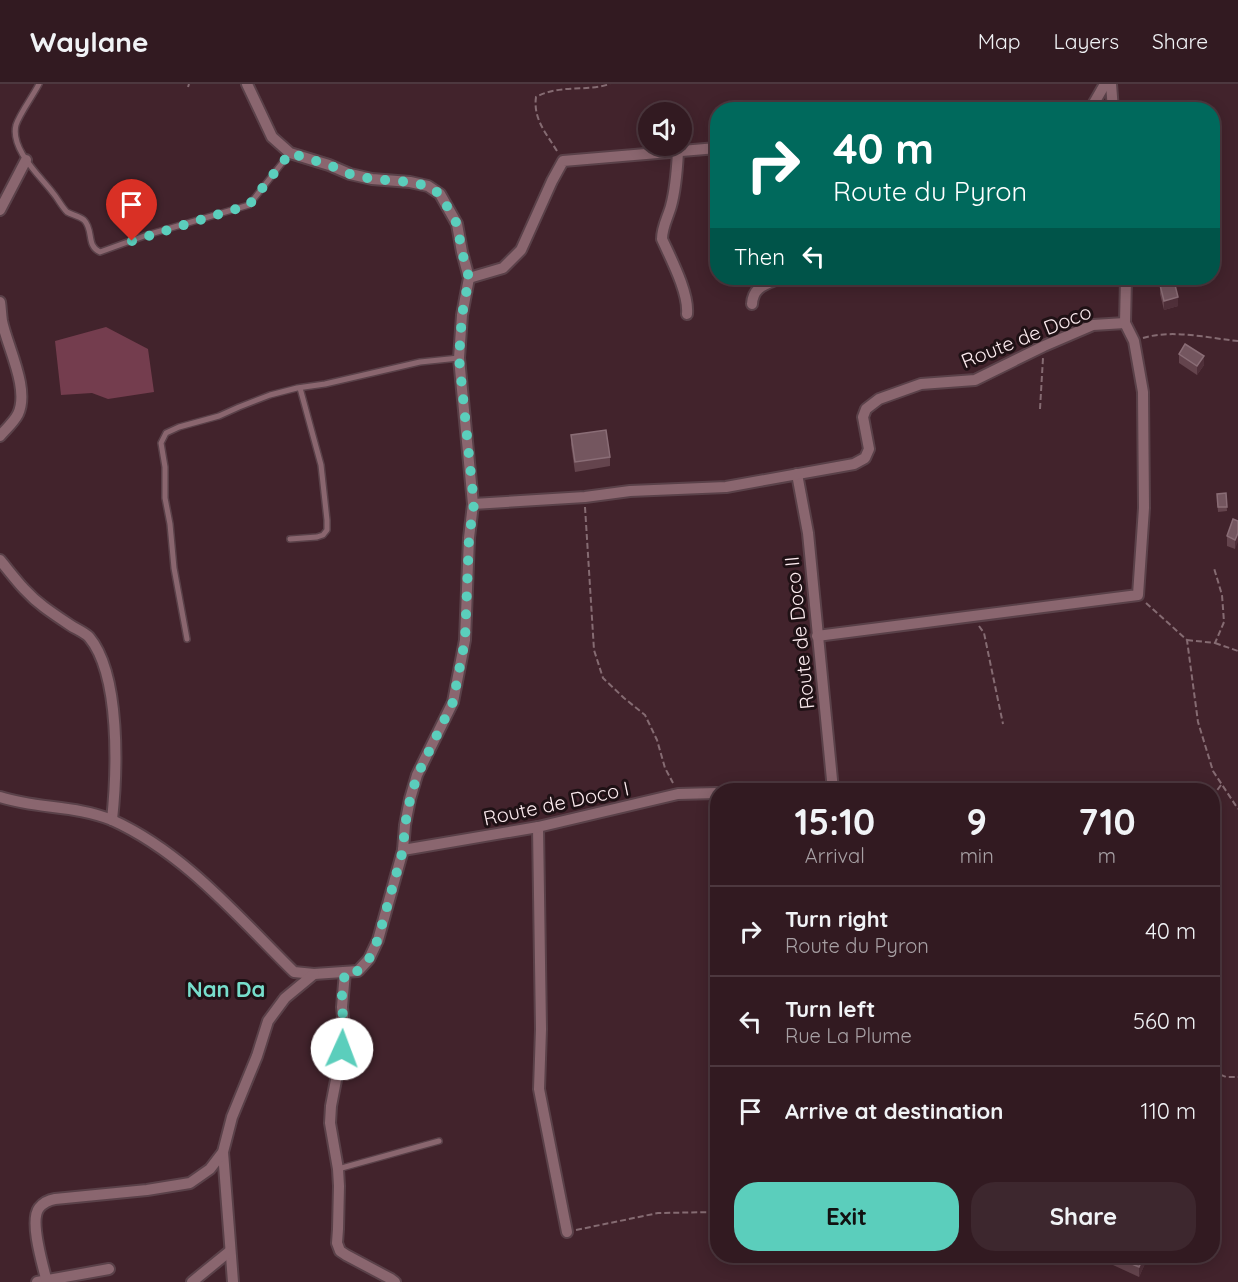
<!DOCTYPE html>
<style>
:root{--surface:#321a21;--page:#3d272e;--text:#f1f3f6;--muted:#a8a1a5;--line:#4d383f;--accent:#5bcebc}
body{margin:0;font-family:Quicksand,sans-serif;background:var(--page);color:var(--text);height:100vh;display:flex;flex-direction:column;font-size:22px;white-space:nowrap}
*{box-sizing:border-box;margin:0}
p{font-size:20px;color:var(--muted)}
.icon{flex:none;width:33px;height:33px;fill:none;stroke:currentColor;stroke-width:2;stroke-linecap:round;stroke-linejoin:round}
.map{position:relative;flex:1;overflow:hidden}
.details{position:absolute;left:710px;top:699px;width:510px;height:480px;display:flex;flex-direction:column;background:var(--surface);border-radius:24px;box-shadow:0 3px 15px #0003,0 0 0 2px var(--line)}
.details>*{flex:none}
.guide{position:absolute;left:710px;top:18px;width:510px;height:183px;border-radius:24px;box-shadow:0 3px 15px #0003,0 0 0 2px var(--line);background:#00695c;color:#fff;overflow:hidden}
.controls{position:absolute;left:638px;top:18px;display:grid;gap:12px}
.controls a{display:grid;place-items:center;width:54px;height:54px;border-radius:50%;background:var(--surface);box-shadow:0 3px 15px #0003,0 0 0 2px var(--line);font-size:30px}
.pin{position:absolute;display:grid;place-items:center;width:51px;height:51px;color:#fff;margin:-62px -26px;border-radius:50% 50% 50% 0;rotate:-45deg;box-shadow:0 0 6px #0007}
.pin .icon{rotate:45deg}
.me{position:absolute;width:66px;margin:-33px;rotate:2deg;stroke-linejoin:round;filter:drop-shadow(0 0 4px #0008)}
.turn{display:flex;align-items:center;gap:21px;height:126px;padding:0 24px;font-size:27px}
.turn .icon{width:78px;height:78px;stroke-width:2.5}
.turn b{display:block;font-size:42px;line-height:51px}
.then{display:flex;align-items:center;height:57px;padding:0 24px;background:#0003;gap:12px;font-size:22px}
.eta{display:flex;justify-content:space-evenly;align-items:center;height:102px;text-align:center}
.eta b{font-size:36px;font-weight:700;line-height:42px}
.button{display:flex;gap:12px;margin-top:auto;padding:12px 24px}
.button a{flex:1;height:69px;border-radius:24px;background:var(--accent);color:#111;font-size:24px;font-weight:700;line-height:69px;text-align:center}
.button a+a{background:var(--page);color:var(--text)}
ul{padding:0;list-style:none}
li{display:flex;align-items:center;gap:18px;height:90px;padding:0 24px;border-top:2px solid var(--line)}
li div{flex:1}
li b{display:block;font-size:22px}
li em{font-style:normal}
header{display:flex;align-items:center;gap:36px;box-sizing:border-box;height:84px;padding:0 30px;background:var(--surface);border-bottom:2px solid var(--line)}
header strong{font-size:28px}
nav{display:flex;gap:33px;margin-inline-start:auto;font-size:21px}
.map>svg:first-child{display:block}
.green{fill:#743d4e}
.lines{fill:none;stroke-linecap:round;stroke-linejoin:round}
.lane-casing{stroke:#5a4149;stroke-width:8}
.street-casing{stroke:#5a4149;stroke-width:14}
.path{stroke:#856b72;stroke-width:2;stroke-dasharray:6 3;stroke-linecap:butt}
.lane{stroke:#8a666f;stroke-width:5}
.street{stroke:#8a666f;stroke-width:10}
.wall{fill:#64444d}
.shaded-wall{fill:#4f2f39}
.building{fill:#74565f;stroke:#8a6d76;stroke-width:1.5}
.route{stroke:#5bcebc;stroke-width:10;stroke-dasharray:0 18}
.labels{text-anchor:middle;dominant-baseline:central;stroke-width:6;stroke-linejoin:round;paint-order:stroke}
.street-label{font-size:20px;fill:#fdecf0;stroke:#1f1115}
.quarter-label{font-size:22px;font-weight:bold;fill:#77decc;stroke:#1f1115}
</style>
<header>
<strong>Waylane</strong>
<nav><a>Map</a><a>Layers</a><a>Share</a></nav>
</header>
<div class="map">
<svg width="1238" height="1198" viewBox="0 0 1238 1198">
<rect width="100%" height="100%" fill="#42232c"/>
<!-- green -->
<path class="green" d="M106 243 148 265 154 308 108 315 92 309 61 311 55 257Z"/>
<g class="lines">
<defs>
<g id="lane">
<path d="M39 0C33 12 20 29 16 41 10 65 40 92 53 109 58 115 62 123 67 128 72 131 79 132 84 136 94 146 86 162 100 168L147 151 249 121 290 69"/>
<path d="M290 455 317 453 323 451 327 446V436L321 381 300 304"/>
<path d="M187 555 174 484 170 440 165 414V383L161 359 166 349 179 343 219 332 239 323 270 311 297 304 325 300 420 278 459 274"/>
<path d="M338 1085 439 1057"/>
</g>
<g id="street">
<path d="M1111 0 1113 26"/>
<path d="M1090 26 1105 0"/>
<path d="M678 68C677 86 676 104 671 122 668 133 662 143 662 155 671 175 689 209 687 230"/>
<path d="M0 126 26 76"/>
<path d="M469 194 503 184 521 166 552 97 563 77 717 64"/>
<path d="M0 218C1 224 1 231 2 237 7 262 30 305 18 330 14 338 6 345 0 352"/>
<path d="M752 220C753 202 767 200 780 194"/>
<path d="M797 390 808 449 833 706"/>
<path d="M473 420 585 413 630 407 726 403 854 380 865 374 869 365 863 333 866 325 879 315 921 300 975 296 1044 262 1093 241 1125 239"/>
<path d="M0 476C14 493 26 510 44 523 52 529 61 535 70 541 76 545 84 548 89 553 121 591 117 689 112 736"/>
<path d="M817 552 1138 511 1144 424 1143 308 1134 257 1125 239 1126 194"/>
<path d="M799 706H847"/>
<path d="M996 706 1020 704"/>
<path d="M0 713C36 725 76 721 112 736 185 769 238 833 294 888L314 890 358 887 369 875 378 856 403 766 405 741 410 715 417 691 453 618 465 556 469 454 473 420 459 274 462 231 469 194 462 168 457 140 440 110 428 102 410 98 372 95 350 90 329 81 290 69 272 53 247 0"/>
<path d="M538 743 541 945 539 1005 567 1148"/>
<path d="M403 766 538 743 678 710 717 709"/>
<path d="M345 888 342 923 344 943 342 965 331 1022 330 1039 338 1085 339 1102 338 1145 337 1159 340 1167 346 1171 391 1195 395 1198"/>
<path d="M223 1068 233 1198"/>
<path d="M37 1198 109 1185"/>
<path d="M47 1198C43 1182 29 1137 39 1124 43 1119 49 1116 55 1115L147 1106 190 1099 210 1085 223 1068 232 1033 257 972 268 937 285 914 314 890"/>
<path d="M192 1198 230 1167"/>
</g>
</defs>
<!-- lane casing -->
<use href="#lane" class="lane-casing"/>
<!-- street casing -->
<use href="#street" class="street-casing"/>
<!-- path -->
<g class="path">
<path d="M188 3 189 0"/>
<path d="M557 67C546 49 533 35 536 13 560 0 585 8 610 0"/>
<path d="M1143 254C1173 245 1207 254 1238 257"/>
<path d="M1040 325 1043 274"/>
<path d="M585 423 594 566 603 594 624 614 645 631 657 656 665 684 673 699"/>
<path d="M1146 519 1187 556 1198 638 1213 687 1238 725"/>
<path d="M979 542 984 549 1003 640"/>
<path d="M1187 556 1215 559 1224 538 1222 511 1214 484"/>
<path d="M1215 559 1238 567"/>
<path d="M1212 713 1221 701"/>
<path d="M1212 987 1226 993H1238"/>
<path d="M576 1146 658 1129 717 1128"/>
</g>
<!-- lane -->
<use href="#lane" class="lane"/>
<!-- street -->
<use href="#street" class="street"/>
</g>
<!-- wall -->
<g class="wall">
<path d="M1160 201 1178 222 1164 226 1160 210Z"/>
<path d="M1179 270 1204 281 1197 291 1179 279Z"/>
<path d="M571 351 610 373V382L575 388 571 361Z"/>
<path d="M1226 409 1227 427 1218 428 1217 410Z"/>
<path d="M1238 437 1235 465 1227 462V452Z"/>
<path d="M1113 1172H1148V1173L1139 1193 1113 1181Z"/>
</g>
<!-- shaded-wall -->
<g class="shaded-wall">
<path d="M1178 213V222L1164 226V217Z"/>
<path d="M1204 272V281L1197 291V282Z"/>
<path d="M1238 449V458L1235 465V456Z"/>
<path d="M1144 1172H1148V1173L1139 1193V1183Z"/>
</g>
<!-- building -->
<g class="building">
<path d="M1174 197 1178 213 1164 217 1160 201Z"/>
<path d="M1185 260 1204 272 1197 282 1179 270Z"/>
<path d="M606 346 610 373 575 378 571 351Z"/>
<path d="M1226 409 1227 423H1218L1217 410Z"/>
<path d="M1233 435 1238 437V449L1235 456 1227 452Z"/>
<path d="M1113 1172H1144L1139 1183Z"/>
</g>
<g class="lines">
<!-- route -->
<path class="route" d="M132 157 249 121 290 69 329 81 350 90 372 95 410 98 428 102 440 110 457 140 462 168 469 194 462 231 459 274 474 420 469 454 465 556 453 618 417 692 410 716 405 741 403 766 378 855 369 875 358 887 345 888 342 910V923L344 943 342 965"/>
</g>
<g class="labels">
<!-- street labels -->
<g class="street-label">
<text transform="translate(1026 252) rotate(-22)">Route de Doco</text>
<text transform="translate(799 549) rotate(-96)">Route de Doco II</text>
<text transform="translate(556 719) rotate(-12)">Route de Doco I</text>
</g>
<!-- quarter labels -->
<g class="quarter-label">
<text x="226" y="905">Nan Da</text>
</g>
</g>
</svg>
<div class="controls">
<a><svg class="icon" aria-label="sound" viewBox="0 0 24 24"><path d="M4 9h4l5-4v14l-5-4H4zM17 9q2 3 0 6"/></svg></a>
</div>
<div class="pin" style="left:132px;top:157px;background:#d93025"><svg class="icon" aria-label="arrive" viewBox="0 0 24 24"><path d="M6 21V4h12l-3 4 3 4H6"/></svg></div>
<svg class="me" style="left:342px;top:965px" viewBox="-20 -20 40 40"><circle r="19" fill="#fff"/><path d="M0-13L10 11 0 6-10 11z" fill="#5bcebc"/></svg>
<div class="guide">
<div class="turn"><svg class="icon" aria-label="right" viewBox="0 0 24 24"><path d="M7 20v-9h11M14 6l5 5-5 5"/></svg><div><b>40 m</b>Route du Pyron</div></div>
<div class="then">Then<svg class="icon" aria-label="left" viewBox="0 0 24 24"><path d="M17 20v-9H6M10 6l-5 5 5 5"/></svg></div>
</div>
<section class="details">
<div class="eta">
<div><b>15:10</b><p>Arrival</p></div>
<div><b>9</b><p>min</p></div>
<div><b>710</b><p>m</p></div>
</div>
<ul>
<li><svg class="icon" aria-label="right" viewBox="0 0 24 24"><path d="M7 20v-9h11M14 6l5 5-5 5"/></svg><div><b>Turn right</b><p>Route du Pyron</p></div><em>40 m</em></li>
<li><svg class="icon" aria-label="left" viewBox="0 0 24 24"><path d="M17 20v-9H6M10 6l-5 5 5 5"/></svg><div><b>Turn left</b><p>Rue La Plume</p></div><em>560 m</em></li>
<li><svg class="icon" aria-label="arrive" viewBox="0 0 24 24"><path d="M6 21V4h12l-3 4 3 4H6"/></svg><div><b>Arrive at destination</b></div><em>110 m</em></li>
</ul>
<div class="button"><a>Exit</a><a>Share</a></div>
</section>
</div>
